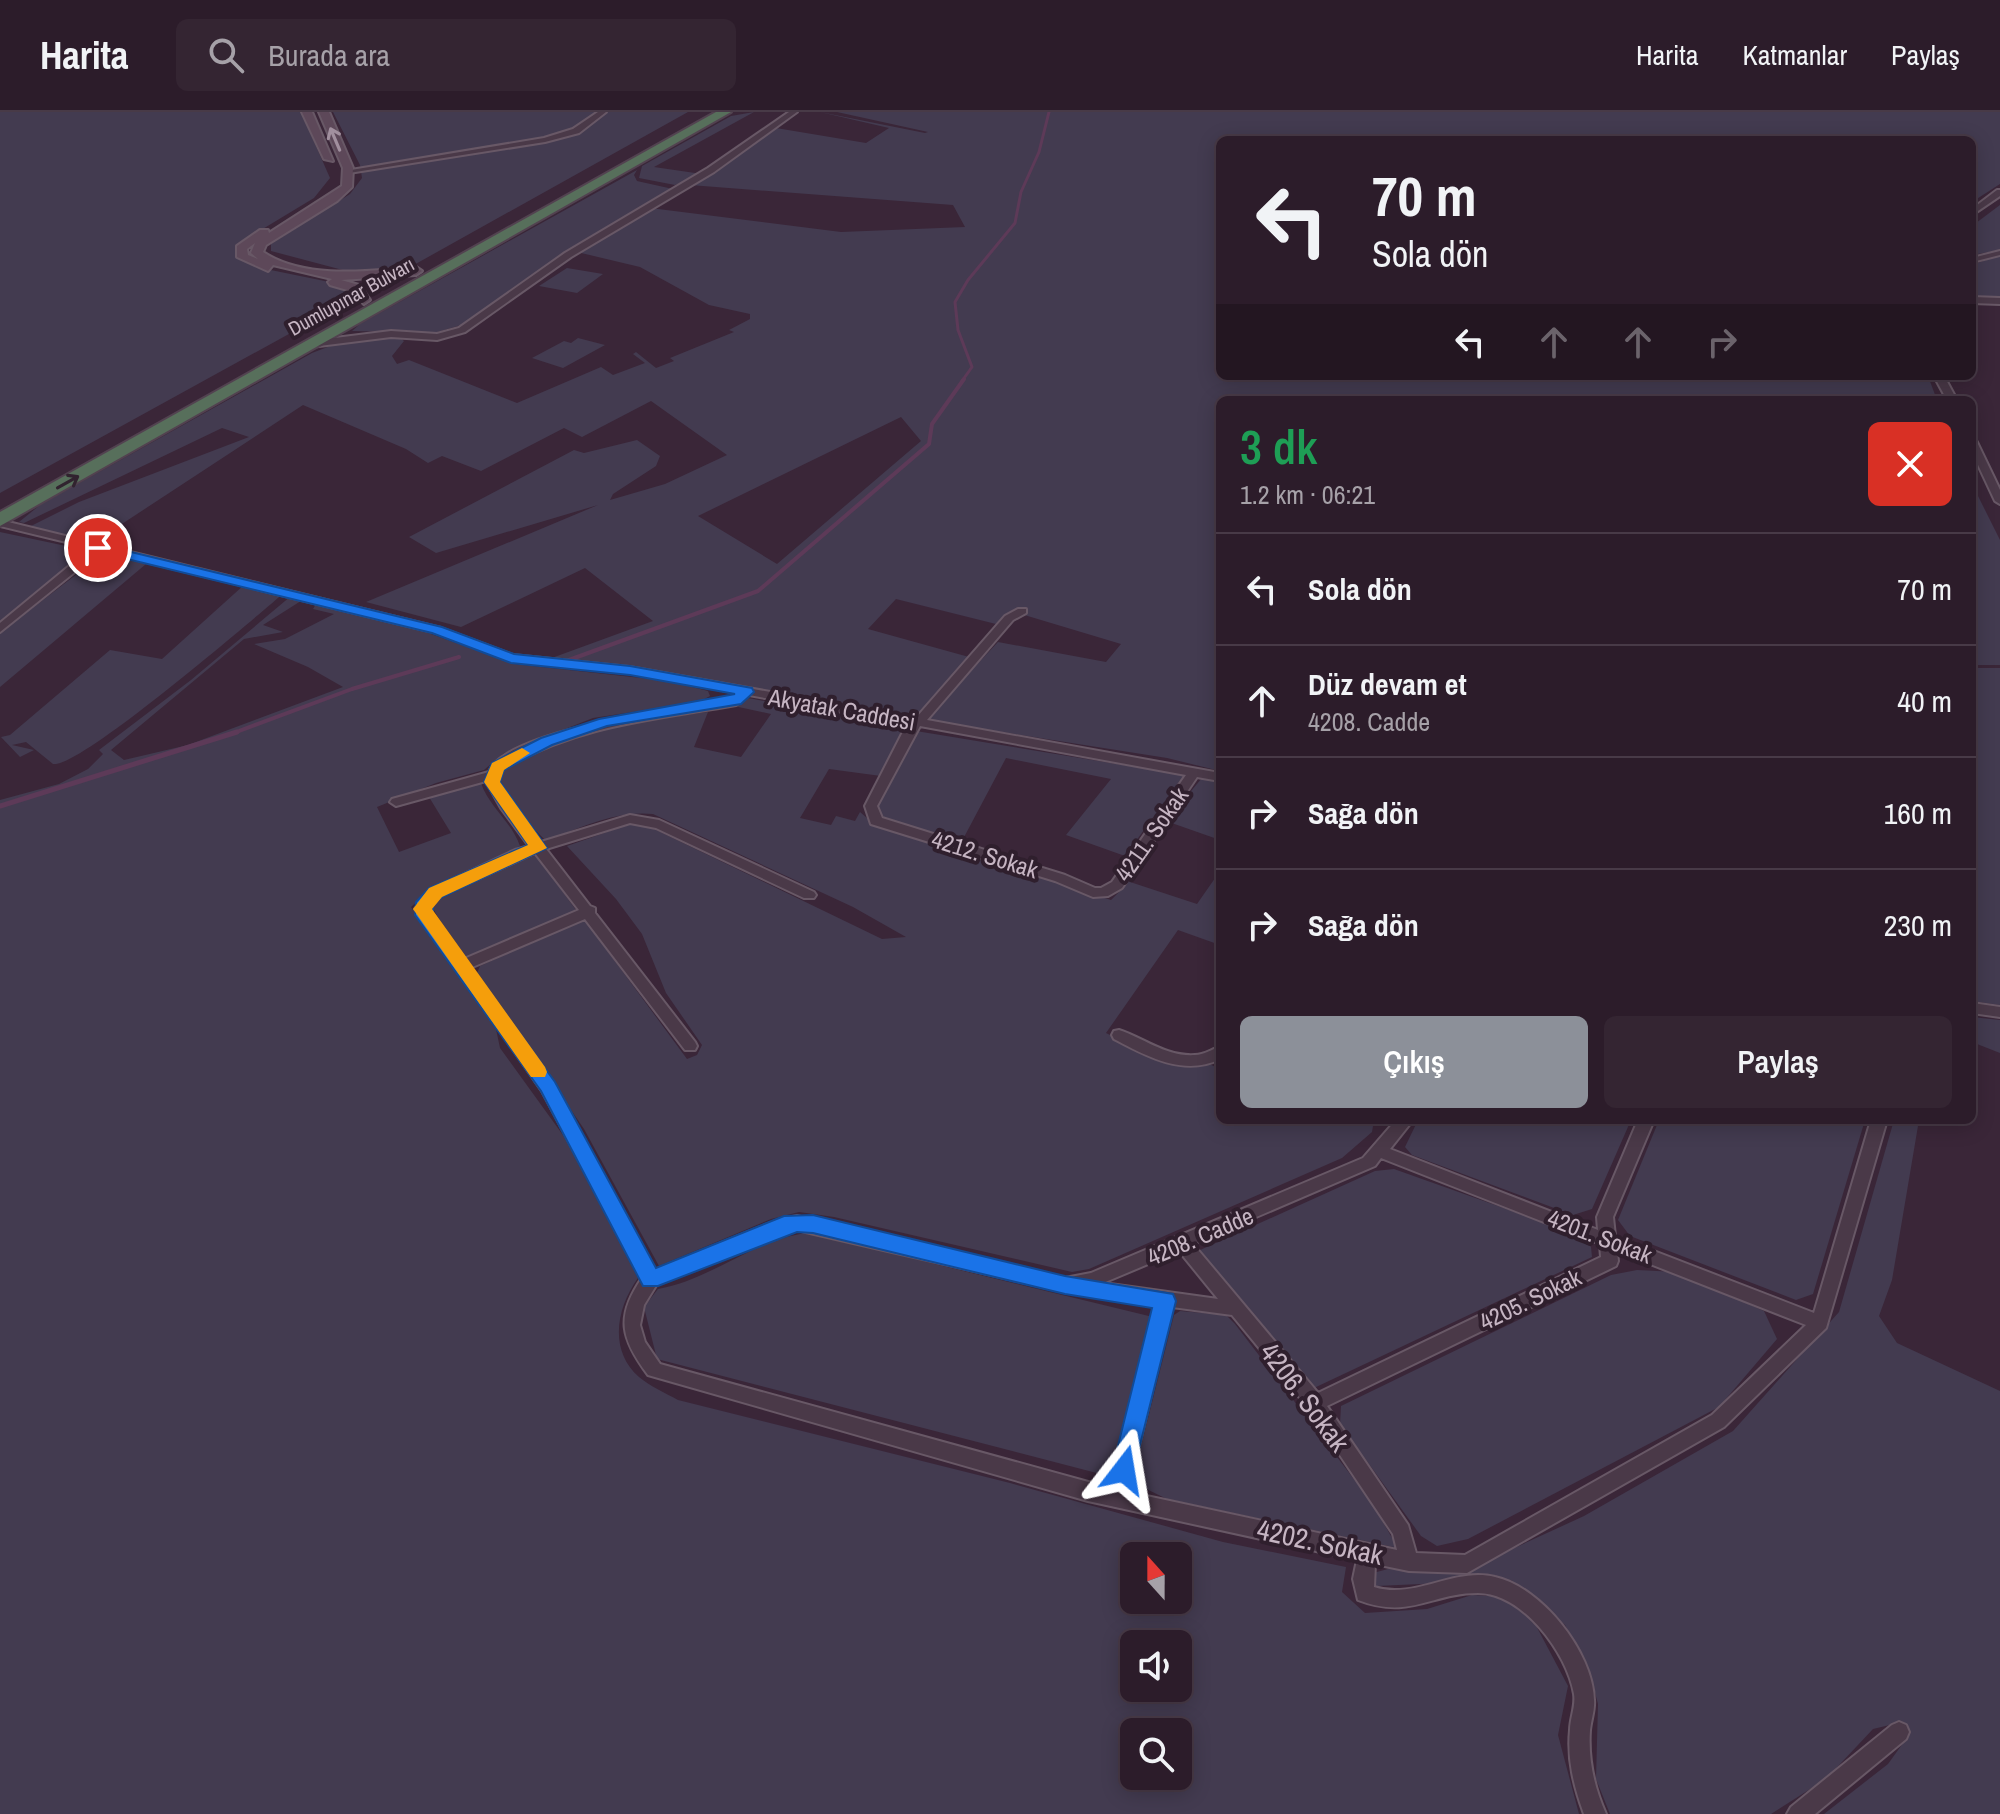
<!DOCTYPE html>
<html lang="tr">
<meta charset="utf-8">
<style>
:root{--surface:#2c1c2a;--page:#342532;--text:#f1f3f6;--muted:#a6a1a8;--line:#483a47;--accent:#8c9099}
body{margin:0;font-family:"Archivo Narrow",sans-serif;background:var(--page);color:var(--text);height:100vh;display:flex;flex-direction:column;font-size:30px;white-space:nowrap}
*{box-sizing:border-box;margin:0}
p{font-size:26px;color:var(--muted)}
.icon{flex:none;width:44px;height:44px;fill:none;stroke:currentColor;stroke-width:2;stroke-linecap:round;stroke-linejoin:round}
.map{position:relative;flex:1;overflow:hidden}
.drawer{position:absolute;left:1216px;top:284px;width:760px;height:728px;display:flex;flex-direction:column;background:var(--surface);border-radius:12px;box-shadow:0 4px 20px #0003,0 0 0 2px var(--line)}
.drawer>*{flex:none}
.banner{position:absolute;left:1216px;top:24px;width:760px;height:244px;border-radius:12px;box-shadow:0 4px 20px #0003,0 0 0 2px var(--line);background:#2c1c2a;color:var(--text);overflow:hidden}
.needle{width:52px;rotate:339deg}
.controls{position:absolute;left:1120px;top:1430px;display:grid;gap:16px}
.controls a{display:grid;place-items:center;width:72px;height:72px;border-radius:12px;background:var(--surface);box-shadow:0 4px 20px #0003,0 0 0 2px var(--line);font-size:40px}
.pin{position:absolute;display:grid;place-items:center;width:68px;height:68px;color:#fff;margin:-34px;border:4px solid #fff;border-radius:50%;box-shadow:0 2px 8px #0007}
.me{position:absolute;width:88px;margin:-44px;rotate:14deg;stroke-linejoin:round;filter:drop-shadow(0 0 6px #0008)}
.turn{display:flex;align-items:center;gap:28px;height:168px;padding:0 24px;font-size:36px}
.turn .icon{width:104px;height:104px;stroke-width:2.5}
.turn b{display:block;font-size:56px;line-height:68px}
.lanes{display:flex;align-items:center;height:76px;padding:0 24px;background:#0003;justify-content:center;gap:40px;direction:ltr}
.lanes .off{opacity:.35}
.round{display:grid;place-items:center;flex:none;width:84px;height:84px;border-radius:12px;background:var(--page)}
.head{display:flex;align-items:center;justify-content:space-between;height:136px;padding:0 24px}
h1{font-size:48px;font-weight:600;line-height:60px;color:#1e9e55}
.cta{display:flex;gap:16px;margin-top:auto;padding:16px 24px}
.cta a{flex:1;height:92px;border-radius:12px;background:var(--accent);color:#fff;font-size:32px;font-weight:600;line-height:92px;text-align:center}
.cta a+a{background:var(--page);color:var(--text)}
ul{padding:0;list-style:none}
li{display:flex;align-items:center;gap:24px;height:112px;padding:0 24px;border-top:2px solid var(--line)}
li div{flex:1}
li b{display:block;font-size:30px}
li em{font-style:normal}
header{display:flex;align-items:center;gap:48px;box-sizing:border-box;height:112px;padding:0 40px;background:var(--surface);border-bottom:2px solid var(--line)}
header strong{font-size:38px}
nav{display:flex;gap:44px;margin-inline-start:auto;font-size:28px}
.search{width:560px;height:72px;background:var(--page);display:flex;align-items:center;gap:20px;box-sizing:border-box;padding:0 28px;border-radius:12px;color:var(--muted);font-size:30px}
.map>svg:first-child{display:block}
.green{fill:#433b50;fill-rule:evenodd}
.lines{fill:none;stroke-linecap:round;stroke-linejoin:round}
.stream-far2{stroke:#5d3a58;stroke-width:3}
.stream-far1{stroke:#5d3a58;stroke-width:4}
.stream{stroke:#5d3a58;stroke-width:5}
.street-casing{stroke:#685866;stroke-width:4}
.secondary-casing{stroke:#685866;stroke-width:4}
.highway-casing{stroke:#524250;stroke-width:4}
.street{fill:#4a3948;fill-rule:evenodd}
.secondary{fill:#5d4859;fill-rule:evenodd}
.highway{fill:#576f5b;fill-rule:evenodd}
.oneway{stroke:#a18f9e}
.oneway2{stroke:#31232f}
.route{fill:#1a73e8;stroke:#114b97;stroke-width:2}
.slow{fill:#f59e0b}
.labels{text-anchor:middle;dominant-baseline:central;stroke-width:8;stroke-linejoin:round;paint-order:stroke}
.far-street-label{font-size:20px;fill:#c6b5c3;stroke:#2f1f2d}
.street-label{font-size:24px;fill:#c6b5c3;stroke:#2f1f2d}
.near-street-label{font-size:28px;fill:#c6b5c3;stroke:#2f1f2d}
</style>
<header>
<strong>Harita</strong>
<div class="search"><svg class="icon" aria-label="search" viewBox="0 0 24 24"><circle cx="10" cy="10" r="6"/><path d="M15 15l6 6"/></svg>Burada ara</div>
<nav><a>Harita</a><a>Katmanlar</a><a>Paylaş</a></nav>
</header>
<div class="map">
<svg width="2000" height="1702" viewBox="0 0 2000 1702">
<rect width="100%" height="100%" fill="#3a2638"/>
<!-- green -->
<g class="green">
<path d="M0 0H301L330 66 314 86 243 129 237 145 261 156 349 174 356 179V185L0 381Z"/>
<path d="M333 0H688L412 154 354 161 271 139V132L350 82 362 66 360 53Z"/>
<path d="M754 0 654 55 702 62 675 73 639 66 642 54 731 4Z"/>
<path d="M820 0 925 21 928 20 837 0H2000V72L1972 90V28H1220V264H1928L1937 288H1220V659L1167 646 925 608 998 530 1106 550 1121 532 1021 502 1015 509 996 512 896 487 868 517 969 545C954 564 933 601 909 607L827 590 549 547 653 509 585 456 461 515 366 490 598 393 436 441 409 425 574 338 584 341 637 328 660 344 656 354 613 382 610 388 665 372 727 343 651 289 582 325 564 316 481 359 442 344 428 351 406 337 303 293 96 429 29 415 79 390 249 325 222 316 24 411 19 410 40 393 312 241 338 231 398 224 404 229 392 244 397 252 409 248 517 291 601 255 613 263 645 251 633 242 636 240 656 256 674 249 670 246 734 220 729 218 750 207V202L709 193 640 155 577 140 650 96 841 120 965 115 953 93 690 73 776 16 866 31 889 16ZM901 305 921 329 777 452 698 404Z"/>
<path d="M637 58 634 63 637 69 673 77 553 150 468 211 434 221 352 219 360 212Z"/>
<path d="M2000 93V138L1972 143V114Z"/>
<path d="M2000 143V186H1972V153Z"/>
<path d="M567 156 603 162 577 181 539 174Z"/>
<path d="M578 226 605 233 563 256 532 246 564 229 571 231Z"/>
<path d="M1972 372 2000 428V553H1972Z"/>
<path d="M0 420 85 438V442L0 514Z"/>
<path d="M103 442 146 452 0 575V521Z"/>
<path d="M244 473 284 481C253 507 79 657 53 652L26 630 12 633 34 638 20 645 1 625 10 623 110 538 162 547Z"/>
<path d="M291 484 304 487 263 513 283 520 244 527 111 638 124 648 188 633 343 575 308 555 254 532 285 527 334 502 313 497 316 492 412 515 514 552 669 569 708 579 710 584 699 590 593 606 504 641 484 658 436 671 377 695 399 740 451 721 429 685 481 671C489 695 512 710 520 734L434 775 411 795 496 917 500 936 573 1037 638 1166C617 1195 608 1238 639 1265 650 1274 665 1281 678 1288L1010 1371 1223 1430 1346 1455 1342 1480 1365 1501 1427 1497 1472 1483 1508 1485 1532 1506 1568 1574 1558 1623 1579 1702H0V688L59 672 88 657 103 642 99 638 191 568ZM1134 1444H1178V1488H1134ZM1134 1532H1178V1576H1134ZM1134 1620H1178V1664H1134Z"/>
<path d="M1972 556H2000V893L1972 889Z"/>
<path d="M748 586 905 615 881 664 829 657 800 706 831 713 836 704 855 709 860 700 874 712 1111 788 1125 774 1124 768 1197 792 1220 759V833L1178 818 1106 921 1161 948 1207 951 1220 957V1008H1341L1349 1012 1374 1008 1372 1020 1342 1046 1089 1157 1072 1160 834 1105 799 1100 771 1107 659 1154 584 1017 477 861 480 854 584 807 687 947 697 943 702 933 666 881 642 822 616 787 567 734 630 712 652 716 882 827 906 825 853 795 653 702C616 698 579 716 546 729 533 715 503 691 500 671 493 627 676 604 708 600L694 635 741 645 771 602 734 594Z"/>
<path d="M916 619 1184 663 1125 744 1066 723 1111 667 1006 646 962 729 881 707 875 694Z"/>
<path d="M1202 666 1220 671V728L1166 709Z"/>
<path d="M536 743 576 798 463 848 431 793 434 785Z"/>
<path d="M1972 905 2000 908V941L1972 930Z"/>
<path d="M1418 1008H1631L1592 1097 1573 1103 1412 1043 1405 1035Z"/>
<path d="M1659 1008H1865L1813 1182 1796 1188 1630 1124 1618 1108Z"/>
<path d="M1894 1008H1919L1892 1168 1879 1204 1897 1231 2000 1279V1702H1824L1888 1652 1911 1620 1898 1611 1873 1617 1826 1667 1771 1702H1610L1596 1667 1598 1592 1590 1562 1565 1513 1511 1468 1376 1474 1373 1461 1388 1457 1441 1459 1510 1438 1584 1404 1733 1319 1839 1200Z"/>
<path d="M1394 1057 1582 1124 1591 1135 1592 1145 1314 1276 1198 1139 1375 1059Z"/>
<path d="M807 1121 1153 1205 1112 1365 657 1247 644 1195 658 1177C711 1168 754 1127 807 1121Z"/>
<path d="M1637 1158 1677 1160 1764 1199 1777 1227 1719 1295 1468 1427 1437 1434 1421 1424 1340 1312 1341 1294 1611 1163Z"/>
<path d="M1180 1199 1226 1203 1235 1212 1370 1388 1398 1436 1167 1387 1132 1370 1174 1203Z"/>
</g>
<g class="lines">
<!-- stream-far2 -->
<path class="stream-far2" d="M962 269 972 255 958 218 955 190 968 168 1015 111 1021 80 1039 40 1049 0"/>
<!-- stream-far1 -->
<g class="stream-far1">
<path d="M569 548 758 479 929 332 932 312 964 267"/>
<path d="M231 622 352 577 459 545"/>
</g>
<!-- stream -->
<path class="stream" d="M0 694 237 620"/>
<defs>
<g id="street">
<path d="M598 0H606L579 21 545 30 349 61 345 59 544 26 573 17Z"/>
<path d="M789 0H797L714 60 571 145 465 220 437 228 391 225 311 235 307 232 311 229 391 219 437 222 459 216 565 141 708 56Z"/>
<path d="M1997 78H2000V84L1972 103V97Z"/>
<path d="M2000 139V143L1972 150V146Z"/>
<path d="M1972 185 2000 186V192L1972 191Z"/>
<path d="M1934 264H1944L1957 288H1947Z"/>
<path d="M1972 327 1977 330 2000 378V392L1995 389 1972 340Z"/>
<path d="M0 408 441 516 513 543 630 555 916 606 1005 504 1018 497H1026V501L1013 508 927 608 1220 661V669L1197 665 1122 776 1108 784 1093 785 1055 769 871 712 865 694 907 612 749 583 736 593C652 608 578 613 503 657L498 670 510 691 541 730 630 703 659 708 814 780 816 783 814 786H804L656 716 630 711 546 737 590 794 595 796V801L695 930 697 934 695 938H685L585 807 470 856 553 971 655 1158 778 1108 797 1104 1065 1166 1091 1161 1363 1046 1396 1008H1413L1390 1037 1598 1118 1597 1105 1638 1008H1654L1613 1105 1615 1124 1814 1201 1871 1008H1887L1826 1216 1724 1315 1467 1461 1409 1459 1375 1452 1374 1475C1415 1488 1454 1455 1495 1465 1541 1475 1593 1540 1594 1588 1595 1598 1591 1608 1590 1618 1588 1648 1594 1675 1606 1702H1584C1574 1675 1567 1648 1570 1618 1570 1606 1576 1594 1574 1582 1567 1541 1523 1481 1478 1481 1431 1481 1410 1508 1358 1488L1353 1467 1357 1448 1088 1389 648 1263C621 1227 615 1205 642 1166L542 979 415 797 430 778 515 738 529 734 501 696 486 669 396 694 390 690 392 687 489 660C504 618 688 594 732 586L738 581 630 561 511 549 433 520 101 439 0 520V511L91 436 0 414ZM920 614 1186 663 1112 770 1101 776H1095L1065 763 882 706 877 694ZM535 741 579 798 464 847 429 797 440 784ZM1381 1046 1600 1132 1601 1145 1318 1281 1193 1132 1375 1054ZM797 1118 1065 1180 1071 1179 1077 1182 1156 1193 1110 1376 660 1252 645 1230 640 1213 644 1193 657 1172 786 1119ZM1179 1139 1218 1187 1103 1171ZM1617 1139 1806 1213 1712 1303 1465 1443 1416 1441 1408 1413 1327 1294 1616 1154 1618 1149ZM1172 1195 1232 1203 1309 1297 1393 1422 1397 1438 1128 1380Z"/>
<path d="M1972 891 2000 895V905L1972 901Z"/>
<path d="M1119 918C1144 926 1166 945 1195 943 1204 943 1212 937 1220 935V947C1184 965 1146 944 1114 927L1112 923 1114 919Z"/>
<path d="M1899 1610 1906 1613 1909 1620 1906 1627 1815 1702H1787L1791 1695 1892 1613Z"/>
</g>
<g id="secondary">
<path d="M302 0H312L333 49 324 47Z"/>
<path d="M319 0H329L353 56 352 75 337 89 266 133 263 140C305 168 369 159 416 155L422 159 416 163 341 168 359 173 370 188 364 192 351 179 330 173 328 170 332 167 273 153 268 159 237 145V134L260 118H268L269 121 342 74 343 56ZM255 131 251 141 258 147 248 143 247 137Z"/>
</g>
<path id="highway" d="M716 0H731L0 414V400Z"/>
</defs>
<!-- street casing -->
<use href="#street" class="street-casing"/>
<!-- secondary casing -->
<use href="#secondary" class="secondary-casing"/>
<!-- highway casing -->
<use href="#highway" class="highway-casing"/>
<!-- street -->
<use href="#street" class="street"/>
<!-- secondary -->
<use href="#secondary" class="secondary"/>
<!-- highway -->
<use href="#highway" class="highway"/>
</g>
<!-- one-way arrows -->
<defs><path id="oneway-shaft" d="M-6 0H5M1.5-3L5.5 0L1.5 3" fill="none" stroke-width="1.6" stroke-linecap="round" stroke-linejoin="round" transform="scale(2)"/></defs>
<use class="oneway" href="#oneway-shaft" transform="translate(335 27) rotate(-113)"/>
<use class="oneway2" href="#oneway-shaft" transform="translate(68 370) rotate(-29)"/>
<!-- route -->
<path class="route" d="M98 432 442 515 514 542 630 554 752 576 754 580 741 592 607 614 552 633 504 658 500 670 547 736 442 785 433 792V802L555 970 656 1156 784 1104 813 1103 1065 1164 1173 1182 1176 1189 1132 1365 1124 1369 1116 1365 1112 1358 1152 1196 1065 1182 813 1121 797 1120 658 1174H643L541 979 415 803 416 790 429 776 528 733 484 670 492 651 541 626 599 607 735 582 630 563 511 551 432 521 94 439V433Z"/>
<!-- slow -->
<path class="slow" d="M522 636 530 641 504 658 500 670 547 736 442 785 432 797 545 955 547 960 545 965H531L413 797 429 776 528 733 484 670 492 651Z"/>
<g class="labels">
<!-- far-street labels -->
<g class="far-street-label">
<text transform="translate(351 184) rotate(-29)">Dumlupınar Bulvarı</text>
</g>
<!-- street labels -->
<g class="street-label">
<text transform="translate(842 597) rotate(10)">Akyatak Caddesi</text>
<text transform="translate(1151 722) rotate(-55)">4211. Sokak</text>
<text transform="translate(985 742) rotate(17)">4212. Sokak</text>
<text transform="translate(1200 1124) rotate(-23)">4208. Cadde</text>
<text transform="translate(1600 1124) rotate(21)">4201. Sokak</text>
<text transform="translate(1530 1187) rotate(-26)">4205. Sokak</text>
</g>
<!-- near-street labels -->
<g class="near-street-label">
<text transform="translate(1305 1285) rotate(53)">4206. Sokak</text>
<text transform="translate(1320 1430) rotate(12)">4202. Sokak</text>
</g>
</g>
</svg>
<div class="controls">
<a><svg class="needle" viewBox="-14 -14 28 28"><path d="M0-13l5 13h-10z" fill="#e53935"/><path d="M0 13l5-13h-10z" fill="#a6a1a8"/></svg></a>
<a><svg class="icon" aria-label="sound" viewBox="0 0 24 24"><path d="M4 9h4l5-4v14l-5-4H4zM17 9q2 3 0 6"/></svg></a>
<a><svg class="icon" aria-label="search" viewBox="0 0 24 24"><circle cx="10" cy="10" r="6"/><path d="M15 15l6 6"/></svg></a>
</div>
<div class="pin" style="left:98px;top:436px;background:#d93025"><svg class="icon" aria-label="arrive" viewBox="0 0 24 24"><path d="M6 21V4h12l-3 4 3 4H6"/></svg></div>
<svg class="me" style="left:1124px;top:1358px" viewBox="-20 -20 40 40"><path d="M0-17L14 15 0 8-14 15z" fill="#1a73e8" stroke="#fff" stroke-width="4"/></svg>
<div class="banner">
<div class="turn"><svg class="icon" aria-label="left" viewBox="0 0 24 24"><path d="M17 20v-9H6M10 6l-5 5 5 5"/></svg><div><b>70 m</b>Sola dön</div></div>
<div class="lanes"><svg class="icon" aria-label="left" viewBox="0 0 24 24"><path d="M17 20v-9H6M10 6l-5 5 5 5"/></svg><svg class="icon off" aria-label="ahead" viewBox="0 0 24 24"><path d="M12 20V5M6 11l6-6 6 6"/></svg><svg class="icon off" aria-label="ahead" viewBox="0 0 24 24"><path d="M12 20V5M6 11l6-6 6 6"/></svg><svg class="icon off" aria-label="right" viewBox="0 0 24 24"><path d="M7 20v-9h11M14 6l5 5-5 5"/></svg></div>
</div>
<section class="drawer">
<div class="head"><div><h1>3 dk</h1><p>1.2 km · 06:21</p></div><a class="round" style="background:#d93025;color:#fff"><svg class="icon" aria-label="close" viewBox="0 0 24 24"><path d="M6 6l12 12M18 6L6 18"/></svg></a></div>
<ul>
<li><svg class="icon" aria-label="left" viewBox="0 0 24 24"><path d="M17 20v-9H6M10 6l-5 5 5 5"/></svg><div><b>Sola dön</b></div><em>70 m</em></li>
<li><svg class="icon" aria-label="ahead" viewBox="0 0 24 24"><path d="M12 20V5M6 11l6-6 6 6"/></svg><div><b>Düz devam et</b><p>4208. Cadde</p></div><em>40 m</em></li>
<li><svg class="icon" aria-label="right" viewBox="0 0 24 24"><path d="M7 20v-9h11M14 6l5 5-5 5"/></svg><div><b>Sağa dön</b></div><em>160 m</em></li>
<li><svg class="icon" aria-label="right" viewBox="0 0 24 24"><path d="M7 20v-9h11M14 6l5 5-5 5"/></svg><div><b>Sağa dön</b></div><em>230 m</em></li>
</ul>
<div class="cta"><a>Çıkış</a><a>Paylaş</a></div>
</section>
</div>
